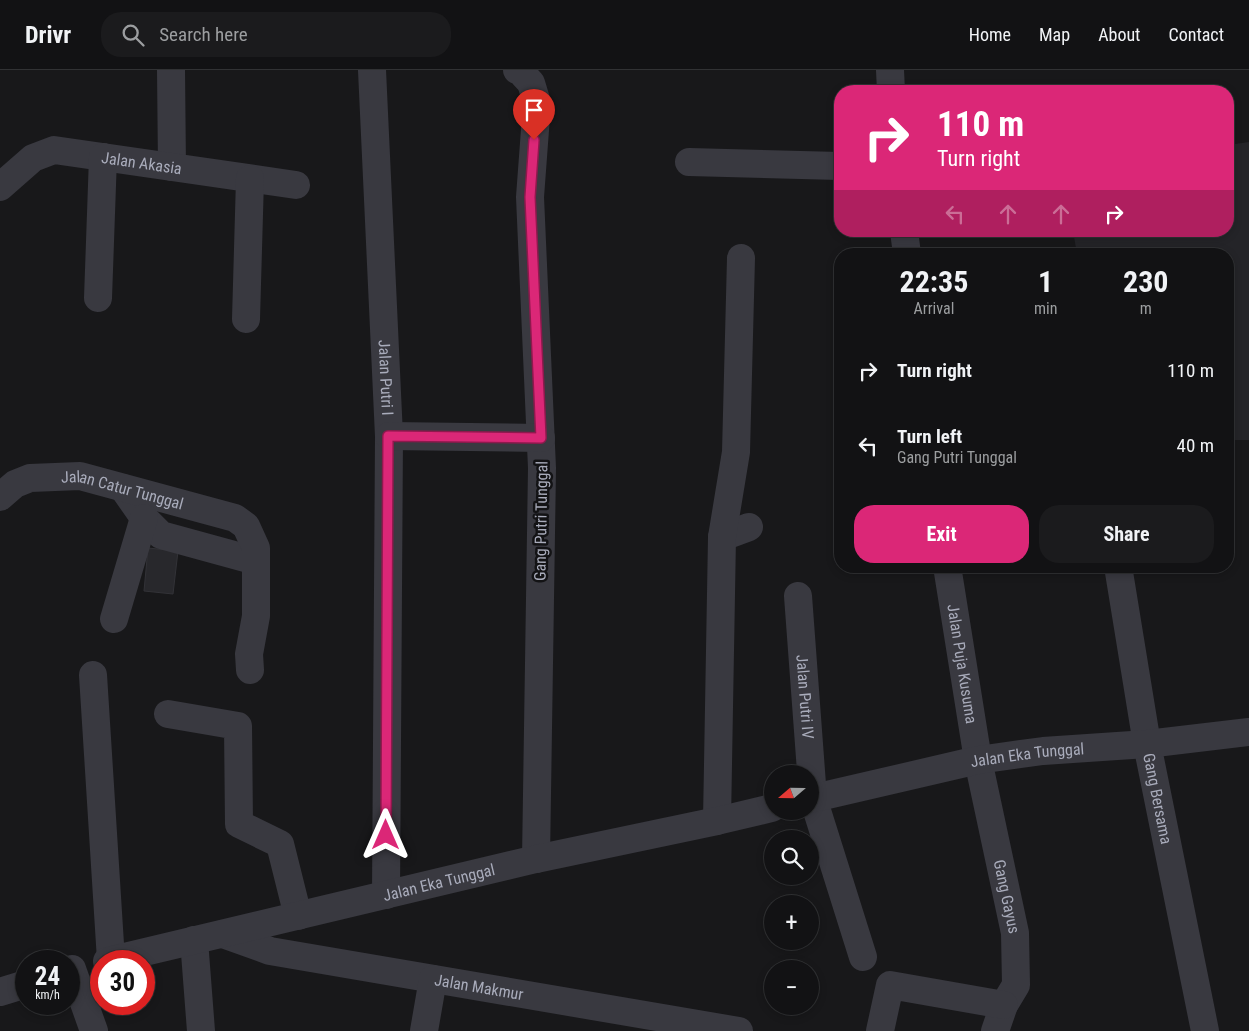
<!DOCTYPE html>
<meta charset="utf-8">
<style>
:root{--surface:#121214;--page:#1b1b1d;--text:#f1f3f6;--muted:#9c9ea0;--line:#313234;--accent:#db2777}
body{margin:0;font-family:"Roboto Condensed",sans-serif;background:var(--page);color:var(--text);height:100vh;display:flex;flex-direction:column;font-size:19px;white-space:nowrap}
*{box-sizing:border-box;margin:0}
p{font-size:16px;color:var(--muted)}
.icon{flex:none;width:28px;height:28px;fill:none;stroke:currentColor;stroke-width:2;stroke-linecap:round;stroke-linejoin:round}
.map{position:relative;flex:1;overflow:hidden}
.drawer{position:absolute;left:834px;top:178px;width:400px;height:325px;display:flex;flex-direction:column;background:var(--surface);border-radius:20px;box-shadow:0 2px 8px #0003,0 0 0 1px var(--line)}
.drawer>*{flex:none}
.banner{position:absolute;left:834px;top:15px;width:400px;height:152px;border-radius:20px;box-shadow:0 2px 8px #0003,0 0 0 1px var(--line);background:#db2777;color:#fff;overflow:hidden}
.needle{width:32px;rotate:250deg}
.tools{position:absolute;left:764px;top:695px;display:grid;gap:10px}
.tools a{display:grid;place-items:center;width:55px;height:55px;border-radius:50%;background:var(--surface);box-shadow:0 2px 8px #0003,0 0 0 1px var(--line);font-size:25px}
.speed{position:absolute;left:15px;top:880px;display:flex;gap:10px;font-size:25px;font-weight:700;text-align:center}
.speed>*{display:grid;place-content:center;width:65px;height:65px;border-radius:50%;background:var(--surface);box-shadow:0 2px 8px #0003,0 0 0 1px var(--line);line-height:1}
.speed small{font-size:12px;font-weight:400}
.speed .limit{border:8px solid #d22;background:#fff;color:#111}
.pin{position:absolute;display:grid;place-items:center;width:42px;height:42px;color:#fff;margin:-51px -21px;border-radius:50% 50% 50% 0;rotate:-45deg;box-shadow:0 0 5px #0007}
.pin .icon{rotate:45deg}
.me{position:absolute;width:55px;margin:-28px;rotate:0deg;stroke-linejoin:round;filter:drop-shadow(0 0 4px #0008)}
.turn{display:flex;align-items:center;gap:18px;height:105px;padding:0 20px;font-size:22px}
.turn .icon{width:65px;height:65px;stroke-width:2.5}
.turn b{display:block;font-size:35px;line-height:42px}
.lanes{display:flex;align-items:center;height:48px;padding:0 20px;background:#0003;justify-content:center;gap:25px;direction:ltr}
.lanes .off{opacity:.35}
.eta{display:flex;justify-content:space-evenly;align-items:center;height:85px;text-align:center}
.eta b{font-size:30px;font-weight:700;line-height:35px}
.primary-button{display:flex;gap:10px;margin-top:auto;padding:10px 20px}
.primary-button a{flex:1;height:58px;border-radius:20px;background:var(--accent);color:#fff;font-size:20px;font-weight:700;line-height:58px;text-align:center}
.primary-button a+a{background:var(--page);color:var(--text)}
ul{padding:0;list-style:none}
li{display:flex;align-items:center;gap:15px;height:75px;padding:0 20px}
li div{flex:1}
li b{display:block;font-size:19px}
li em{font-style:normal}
header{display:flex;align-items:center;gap:30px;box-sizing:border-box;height:70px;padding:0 25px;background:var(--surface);border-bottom:1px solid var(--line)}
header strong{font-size:24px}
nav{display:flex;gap:28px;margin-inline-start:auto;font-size:18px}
.search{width:350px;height:45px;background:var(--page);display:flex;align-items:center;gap:12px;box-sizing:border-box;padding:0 18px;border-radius:20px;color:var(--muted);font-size:19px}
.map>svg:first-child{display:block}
.built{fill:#242428}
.building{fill:#28282c;stroke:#323237}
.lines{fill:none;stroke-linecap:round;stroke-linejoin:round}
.minor{stroke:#393940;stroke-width:28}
.route-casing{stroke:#8e194d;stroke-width:12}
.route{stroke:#db2777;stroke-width:9}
.labels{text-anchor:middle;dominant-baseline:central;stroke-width:5;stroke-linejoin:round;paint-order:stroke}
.street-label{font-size:16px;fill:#a9acbb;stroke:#131315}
</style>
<header>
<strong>Drivr</strong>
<div class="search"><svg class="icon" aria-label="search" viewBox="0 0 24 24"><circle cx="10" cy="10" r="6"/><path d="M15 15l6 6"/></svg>Search here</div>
<nav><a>Home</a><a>Map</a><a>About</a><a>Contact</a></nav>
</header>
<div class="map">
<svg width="1249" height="961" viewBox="0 0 1249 961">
<rect width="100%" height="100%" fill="#18181a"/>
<!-- built -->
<path class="built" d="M1249 72V370H1228V184H1077L1073 161H1228V75Z"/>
<!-- building -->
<path class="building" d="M148 478 178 481 173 524 144 521Z"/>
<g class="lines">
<!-- minor -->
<g class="minor">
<path d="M171 0 172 97"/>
<path id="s1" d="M372 0 389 366 386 825"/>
<path d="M517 0H519L531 13 537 33 530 127 542 398 536 789"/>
<path d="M890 0 891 21"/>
<path d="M689 92 840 96"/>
<path id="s2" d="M0 117 33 88 54 80 296 115"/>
<path d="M904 161 907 184"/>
<path d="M98 228 103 87"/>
<path d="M246 249 250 109"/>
<path d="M389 366 541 368"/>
<path d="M123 418 144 448 161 465 256 491"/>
<path id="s3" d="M0 427 15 414 30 408 80 406 235 448 246 456 256 478V546L249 584 250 600"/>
<path d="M722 467 749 457"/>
<path id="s4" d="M947 496 978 690 1015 863 1016 915 1004 935 995 961"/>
<path id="s5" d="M1118 496 1147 674 1205 961"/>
<path id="s6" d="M798 526 813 728 863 887"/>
<path d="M114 549 144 448"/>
<path d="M93 605 111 890"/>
<path d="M168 644 238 656 239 754 280 774 298 846"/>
<path id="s7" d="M810 729 978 690 1043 681 1147 674 1249 662"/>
<path d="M717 751 722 467 736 382 741 188"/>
<path id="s8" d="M223 864 270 881 739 961"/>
<path d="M194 870 201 961"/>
<path id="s9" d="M107 891 536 789 717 751 772 738"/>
<path d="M72 899 94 961"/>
<path d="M0 922 26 914"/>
<path d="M424 961 433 909"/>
<path d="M880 961 890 915 1004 935"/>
</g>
</g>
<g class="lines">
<defs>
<path id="route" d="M386 765 388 366 541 368 530 127 534 70"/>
</defs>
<!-- route casing -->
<use href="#route" class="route-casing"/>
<!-- route -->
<use href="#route" class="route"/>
</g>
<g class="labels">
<!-- street labels -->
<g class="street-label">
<text stroke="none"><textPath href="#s2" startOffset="155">Jalan Akasia</textPath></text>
<text stroke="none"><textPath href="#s1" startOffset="308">Jalan Putri I</textPath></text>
<text stroke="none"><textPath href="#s3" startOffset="130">Jalan Catur Tunggal</textPath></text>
<text transform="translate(541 451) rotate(-89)">Gang Putri Tunggal</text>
<text stroke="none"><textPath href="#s4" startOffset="99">Jalan Puja Kusuma</textPath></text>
<text stroke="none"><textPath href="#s6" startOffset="101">Jalan Putri IV</textPath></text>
<text stroke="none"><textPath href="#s7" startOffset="222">Jalan Eka Tunggal</textPath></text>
<text stroke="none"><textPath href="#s5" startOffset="236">Gang Bersama</textPath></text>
<text stroke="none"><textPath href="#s9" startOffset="341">Jalan Eka Tunggal</textPath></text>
<text stroke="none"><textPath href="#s4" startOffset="336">Gang Gayus</textPath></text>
<text stroke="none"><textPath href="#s8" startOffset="262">Jalan Makmur</textPath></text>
</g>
</g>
</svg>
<div class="tools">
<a><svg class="needle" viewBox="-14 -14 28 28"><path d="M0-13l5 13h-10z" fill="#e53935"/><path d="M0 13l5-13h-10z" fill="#9c9ea0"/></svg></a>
<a><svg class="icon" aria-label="search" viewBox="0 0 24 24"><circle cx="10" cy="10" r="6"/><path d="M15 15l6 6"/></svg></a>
<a>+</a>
<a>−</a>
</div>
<div class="speed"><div>24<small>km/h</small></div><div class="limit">30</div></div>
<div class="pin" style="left:534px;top:70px;background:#d93025"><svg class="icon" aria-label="arrive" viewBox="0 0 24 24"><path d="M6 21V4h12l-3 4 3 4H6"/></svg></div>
<svg class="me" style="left:386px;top:765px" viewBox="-20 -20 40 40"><path d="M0-17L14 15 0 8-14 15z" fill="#db2777" stroke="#fff" stroke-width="4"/></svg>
<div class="banner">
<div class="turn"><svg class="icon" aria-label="right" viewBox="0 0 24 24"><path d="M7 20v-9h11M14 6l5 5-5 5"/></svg><div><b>110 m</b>Turn right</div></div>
<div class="lanes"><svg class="icon off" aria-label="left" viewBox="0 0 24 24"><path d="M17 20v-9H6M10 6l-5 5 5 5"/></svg><svg class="icon off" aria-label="ahead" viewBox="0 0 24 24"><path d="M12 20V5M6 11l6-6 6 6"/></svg><svg class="icon off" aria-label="ahead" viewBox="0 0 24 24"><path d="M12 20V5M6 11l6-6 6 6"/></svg><svg class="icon" aria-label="right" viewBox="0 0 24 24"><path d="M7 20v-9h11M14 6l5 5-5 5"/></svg></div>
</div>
<section class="drawer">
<div class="eta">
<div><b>22:35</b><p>Arrival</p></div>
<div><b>1</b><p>min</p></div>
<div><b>230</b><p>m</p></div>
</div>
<ul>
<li><svg class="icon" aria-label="right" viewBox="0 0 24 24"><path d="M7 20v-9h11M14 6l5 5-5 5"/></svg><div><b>Turn right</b></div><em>110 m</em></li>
<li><svg class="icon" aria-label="left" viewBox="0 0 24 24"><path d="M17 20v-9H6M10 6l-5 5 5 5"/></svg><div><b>Turn left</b><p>Gang Putri Tunggal</p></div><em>40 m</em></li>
</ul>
<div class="primary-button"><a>Exit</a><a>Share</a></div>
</section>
</div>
